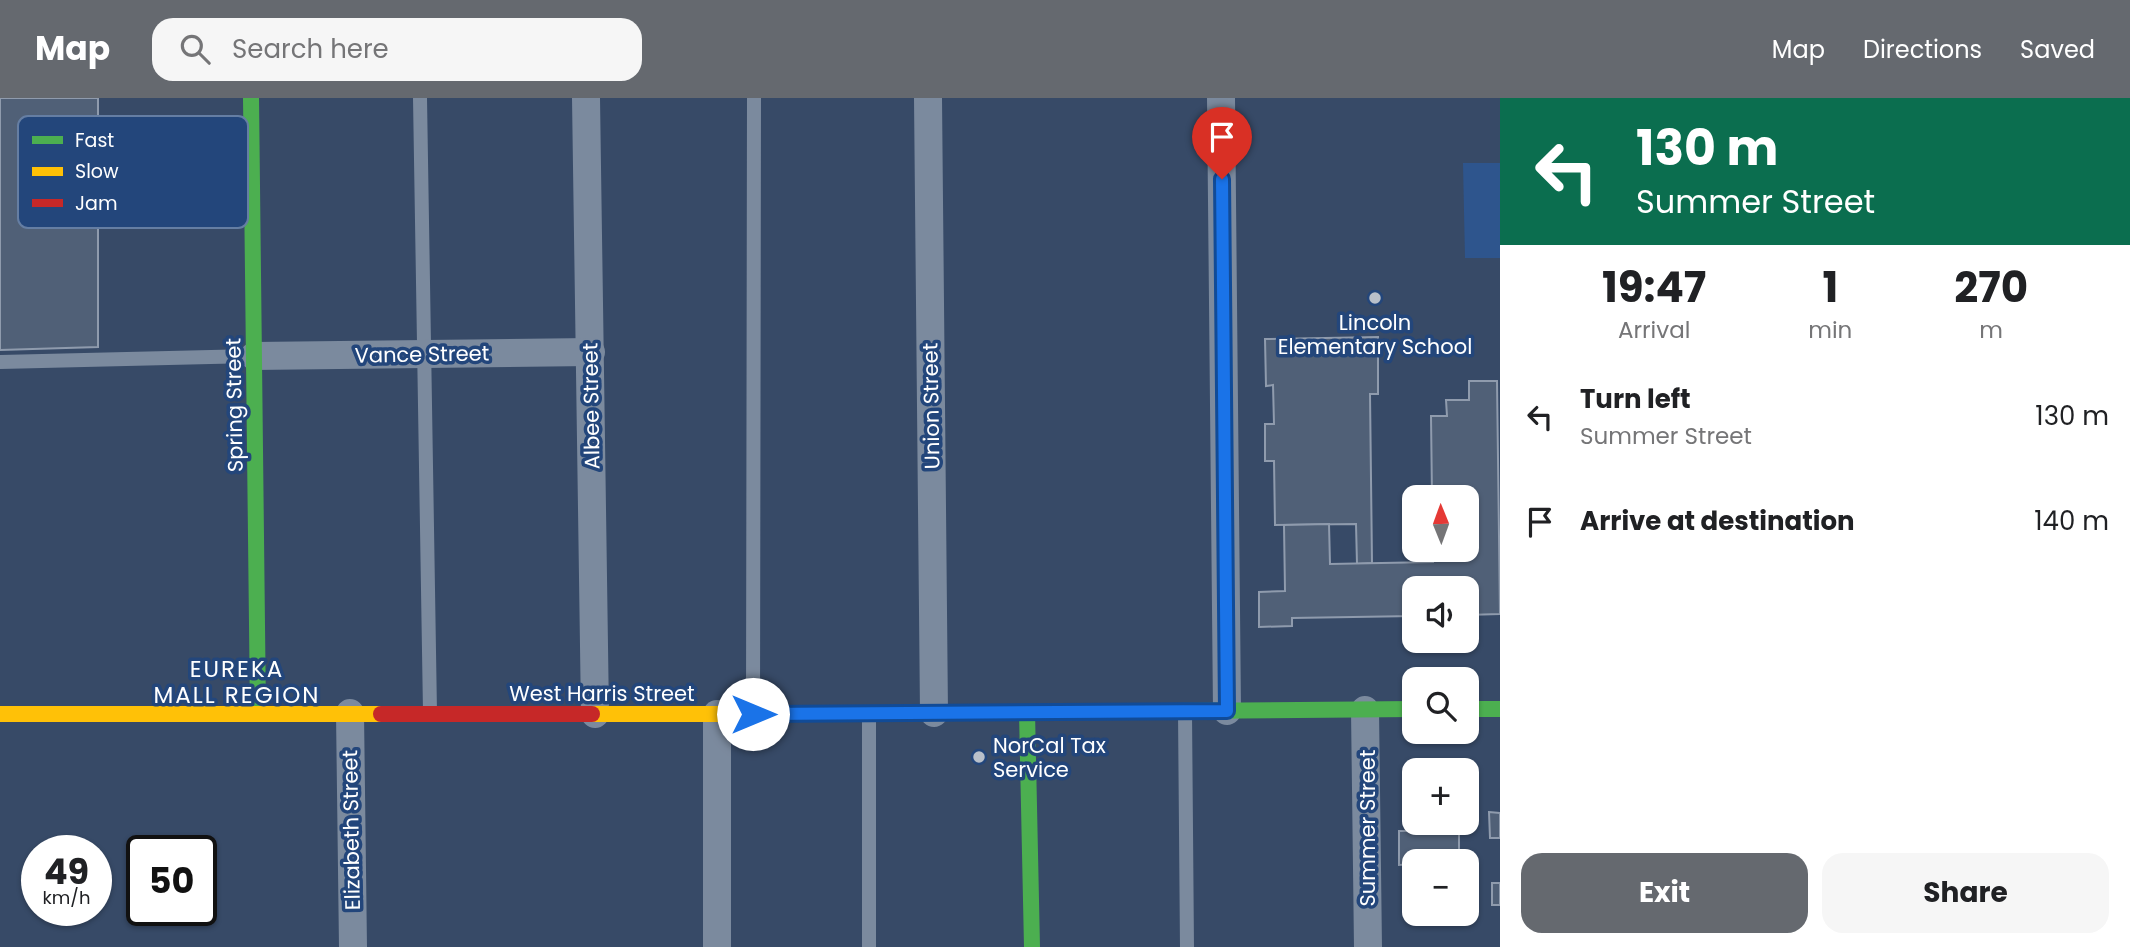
<!DOCTYPE html>
<meta charset="utf-8">
<style>
:root{--surface:#fff;--page:#f6f6f6;--text:#202124;--muted:#757577;--accent:#65696f}
body{margin:0;font-family:Poppins,sans-serif;background:var(--page);color:var(--text);height:100vh;display:flex;flex-direction:column;font-size:26px;white-space:nowrap}
*{box-sizing:border-box;margin:0}
p{font-size:23px;color:var(--muted)}
.icon{flex:none;width:38px;height:38px;fill:none;stroke:currentColor;stroke-width:2;stroke-linecap:round;stroke-linejoin:round}
.map{position:relative;flex:1;overflow:hidden}
.panel{display:flex;flex-direction:column;background:var(--surface);width:630px}
.panel>*{flex:none}
.hud{background:#0b6e4f;color:#fff;overflow:hidden}
.needle{width:46px;rotate:359deg}
.buttons{position:absolute;left:1402px;top:387px;display:grid;gap:14px}
.buttons a{display:grid;place-items:center;width:77px;height:77px;border-radius:14px;background:var(--surface);box-shadow:0 2px 5px #0004;font-size:35px}
.speed{position:absolute;left:21px;top:737px;display:flex;gap:14px;font-size:35px;font-weight:700;text-align:center}
.speed>*{display:grid;place-content:center;width:91px;height:91px;border-radius:50%;background:var(--surface);box-shadow:0 2px 5px #0004;line-height:1}
.speed small{font-size:18px;font-weight:400}
.speed .limit{border:4px solid #111;border-radius:10px;background:#fff;color:#111}
.pin{position:absolute;display:grid;place-items:center;width:60px;height:60px;color:#fff;margin:-72px -30px;border-radius:50% 50% 50% 0;rotate:-45deg;box-shadow:0 0 7px #0007}
.pin .icon{rotate:45deg}
.me{position:absolute;width:77px;margin:-38px;rotate:90deg;stroke-linejoin:round;filter:drop-shadow(0 0 5px #0008)}
.turn{display:flex;align-items:center;gap:24px;height:147px;padding:0 21px;font-size:32px}
.turn .icon{width:91px;height:91px;stroke-width:2.5}
.turn b{display:block;font-size:49px;line-height:60px}
.eta{display:flex;justify-content:space-evenly;align-items:center;height:119px;text-align:center}
.eta b{font-size:42px;font-weight:700;line-height:49px}
.action{display:flex;gap:14px;margin-top:auto;padding:14px 21px}
.action a{flex:1;height:80px;border-radius:21px;background:var(--accent);color:#fff;font-size:28px;font-weight:700;line-height:80px;text-align:center}
.action a+a{background:var(--page);color:var(--text)}
ul{padding:0;list-style:none}
li{display:flex;align-items:center;gap:21px;height:105px;padding:0 21px}
li div{flex:1}
li b{display:block;font-size:26px}
li em{font-style:normal}
header{display:flex;align-items:center;gap:42px;box-sizing:border-box;height:98px;padding:0 35px;background:var(--accent);color:#fff}
header strong{font-size:33px}
nav{display:flex;gap:38px;margin-inline-start:auto;font-size:24px}
.search{width:490px;height:63px;background:var(--page);display:flex;align-items:center;gap:18px;box-sizing:border-box;padding:0 24px;border-radius:21px;color:var(--muted);font-size:26px}
main{display:flex;flex:1;min-height:0}
.map>svg:first-child{display:block}
.green{fill:#2e558d}
.building{fill:#506077;stroke:#8f9bad;stroke-width:2}
.lines{fill:none;stroke-linecap:round;stroke-linejoin:round}
.lane{stroke:#7b8a9e;stroke-width:14}
.street{stroke:#7b8a9e;stroke-width:28}
.fast{stroke:#4caf50;stroke-width:16}
.slow{stroke:#ffc107;stroke-width:16}
.jam{stroke:#c62828;stroke-width:16}
.route-casing{stroke:#114b97;stroke-width:18}
.route{stroke:#1a73e8;stroke-width:12}
.poi-dot{fill:#b9c0ca;stroke:#23467b;stroke-width:2.5}
.labels{text-anchor:middle;dominant-baseline:central;stroke-width:7;stroke-linejoin:round;paint-order:stroke}
.poi-label{font-size:21px;fill:#fff;stroke:#23467b}
.street-label{font-size:21px;fill:#fff;stroke:#23467b}
.neighbourhood-label{font-size:23px;letter-spacing:2px;fill:#fff;stroke:#23467b}
.key{fill:#23467b;stroke:#657ea3;stroke-width:2}
.key-label{font-size:19px;fill:#fff}
</style>
<header>
<strong>Map</strong>
<div class="search"><svg class="icon" aria-label="search" viewBox="0 0 24 24"><circle cx="10" cy="10" r="6"/><path d="M15 15l6 6"/></svg>Search here</div>
<nav><a>Map</a><a>Directions</a><a>Saved</a></nav>
</header>
<main>
<div class="map">
<svg width="1500" height="849" viewBox="0 0 1500 849">
<rect width="100%" height="100%" fill="#374a67"/>
<!-- green -->
<path class="green" d="M1463 65H1500V160H1465Z"/>
<!-- building -->
<g class="building">
<path d="M0 0H98V249L0 252Z"/>
<path d="M1378 239V296H1370L1372 465 1357 466 1356 426 1275 427 1274 363H1265V326H1274L1273 287 1266 288 1265 241Z"/>
<path d="M1469 283H1497L1500 516 1466 517V490H1414V518L1292 520V528L1259 529V494L1285 493 1284 427 1329 426 1330 466 1433 464V452H1466V399H1432L1431 318H1447L1446 302H1469Z"/>
<path d="M1438 665 1439 672H1414V699H1407L1406 666Z"/>
<path d="M1489 714 1500 715V740H1490Z"/>
<path d="M1408 719H1414V724H1459V753L1418 754V763H1414V766L1399 767V733H1409Z"/>
<rect x="1492" y="785" width="8" height="22"/>
<path d="M1408 788H1414V816H1460L1408 817Z"/>
</g>
<g class="lines">
<!-- lane -->
<g class="lane">
<path d="M420 0 430 614"/>
<path d="M0 264 253 258"/>
<path d="M1185 614 1187 849"/>
<path d="M753 615 754 0"/>
<path d="M869 849V617"/>
</g>
<!-- street -->
<g class="street">
<path d="M586 0 595 616"/>
<path d="M928 0 934 615"/>
<path d="M1221 0 1227 613"/>
<path d="M254 258 591 254"/>
<path d="M1365 612 1368 849"/>
<path d="M350 615 353 849"/>
<path d="M717 849V616"/>
</g>
<!-- fast -->
<g class="fast">
<path d="M251 0 258 614"/>
<path d="M1466 611H1500"/>
<path d="M1027 614 1032 849"/>
<path d="M818 616 1414 611"/>
</g>
<!-- slow -->
<g class="slow">
<path d="M0 616H381"/>
<path d="M592 616H818"/>
</g>
<!-- jam -->
<path class="jam" d="M381 616H592"/>
</g>
<g class="lines">
<defs>
<path id="route" d="M753 616 1227 613 1222 81"/>
</defs>
<!-- route casing -->
<use href="#route" class="route-casing"/>
<!-- route -->
<use href="#route" class="route"/>
</g>
<!-- markers -->
<g class="poi-dot">
<circle cx="1375" cy="200" r="7"/>
<circle cx="979" cy="659" r="7"/>
</g>
<g class="labels">
<!-- poi labels -->
<g class="poi-label">
<text x="1375" y="224">Lincoln<tspan x="1375" dy="24">Elementary School</tspan></text>
<text x="993" y="647" text-anchor="start">NorCal Tax<tspan x="993" dy="24">Service</tspan></text>
</g>
<!-- street labels -->
<g class="street-label">
<text transform="translate(422 256) rotate(-1)">Vance Street</text>
<text transform="translate(234 307) rotate(-91)">Spring Street</text>
<text transform="translate(591 308) rotate(-91)">Albee Street</text>
<text transform="translate(931 308) rotate(-91)">Union Street</text>
<text x="602" y="595">West Harris Street</text>
<text transform="translate(1367 730) rotate(-90)">Summer Street</text>
<text transform="translate(351 732) rotate(-91)">Elizabeth Street</text>
</g>
<!-- neighbourhood labels -->
<g class="neighbourhood-label">
<text x="237" y="571">EUREKA<tspan x="237" dy="26">MALL REGION</tspan></text>
</g>
</g>
<!-- legend -->
<rect x="18" y="18" width="230" height="112" rx="10" class="key"/>
<rect x="32" y="38" width="31" height="8" fill="#4caf50"/>
<rect x="32" y="69" width="31" height="9" fill="#ffc107"/>
<rect x="32" y="101" width="31" height="8" fill="#c62828"/>
<g class="key-label">
<text x="75" y="49">Fast</text>
<text x="75" y="80">Slow</text>
<text x="75" y="112">Jam</text>
</g>
</svg>
<div class="buttons">
<a><svg class="needle" viewBox="-14 -14 28 28"><path d="M0-13l5 13h-10z" fill="#e53935"/><path d="M0 13l5-13h-10z" fill="#757577"/></svg></a>
<a><svg class="icon" aria-label="sound" viewBox="0 0 24 24"><path d="M4 9h4l5-4v14l-5-4H4zM17 9q2 3 0 6"/></svg></a>
<a><svg class="icon" aria-label="search" viewBox="0 0 24 24"><circle cx="10" cy="10" r="6"/><path d="M15 15l6 6"/></svg></a>
<a>+</a>
<a>−</a>
</div>
<div class="speed"><div>49<small>km/h</small></div><div class="limit">50</div></div>
<div class="pin" style="left:1222px;top:81px;background:#d93025"><svg class="icon" aria-label="arrive" viewBox="0 0 24 24"><path d="M6 21V4h12l-3 4 3 4H6"/></svg></div>
<svg class="me" style="left:753px;top:616px" viewBox="-20 -20 40 40"><circle r="19" fill="#fff"/><path d="M0-13L10 11 0 6-10 11z" fill="#1a73e8"/></svg>
</div>
<section class="panel">
<div class="hud">
<div class="turn"><svg class="icon" aria-label="left" viewBox="0 0 24 24"><path d="M17 20v-9H6M10 6l-5 5 5 5"/></svg><div><b>130 m</b>Summer Street</div></div>
</div>
<div class="eta">
<div><b>19:47</b><p>Arrival</p></div>
<div><b>1</b><p>min</p></div>
<div><b>270</b><p>m</p></div>
</div>
<ul>
<li><svg class="icon" aria-label="left" viewBox="0 0 24 24"><path d="M17 20v-9H6M10 6l-5 5 5 5"/></svg><div><b>Turn left</b><p>Summer Street</p></div><em>130 m</em></li>
<li><svg class="icon" aria-label="arrive" viewBox="0 0 24 24"><path d="M6 21V4h12l-3 4 3 4H6"/></svg><div><b>Arrive at destination</b></div><em>140 m</em></li>
</ul>
<div class="action"><a>Exit</a><a>Share</a></div>
</section>
</main>
